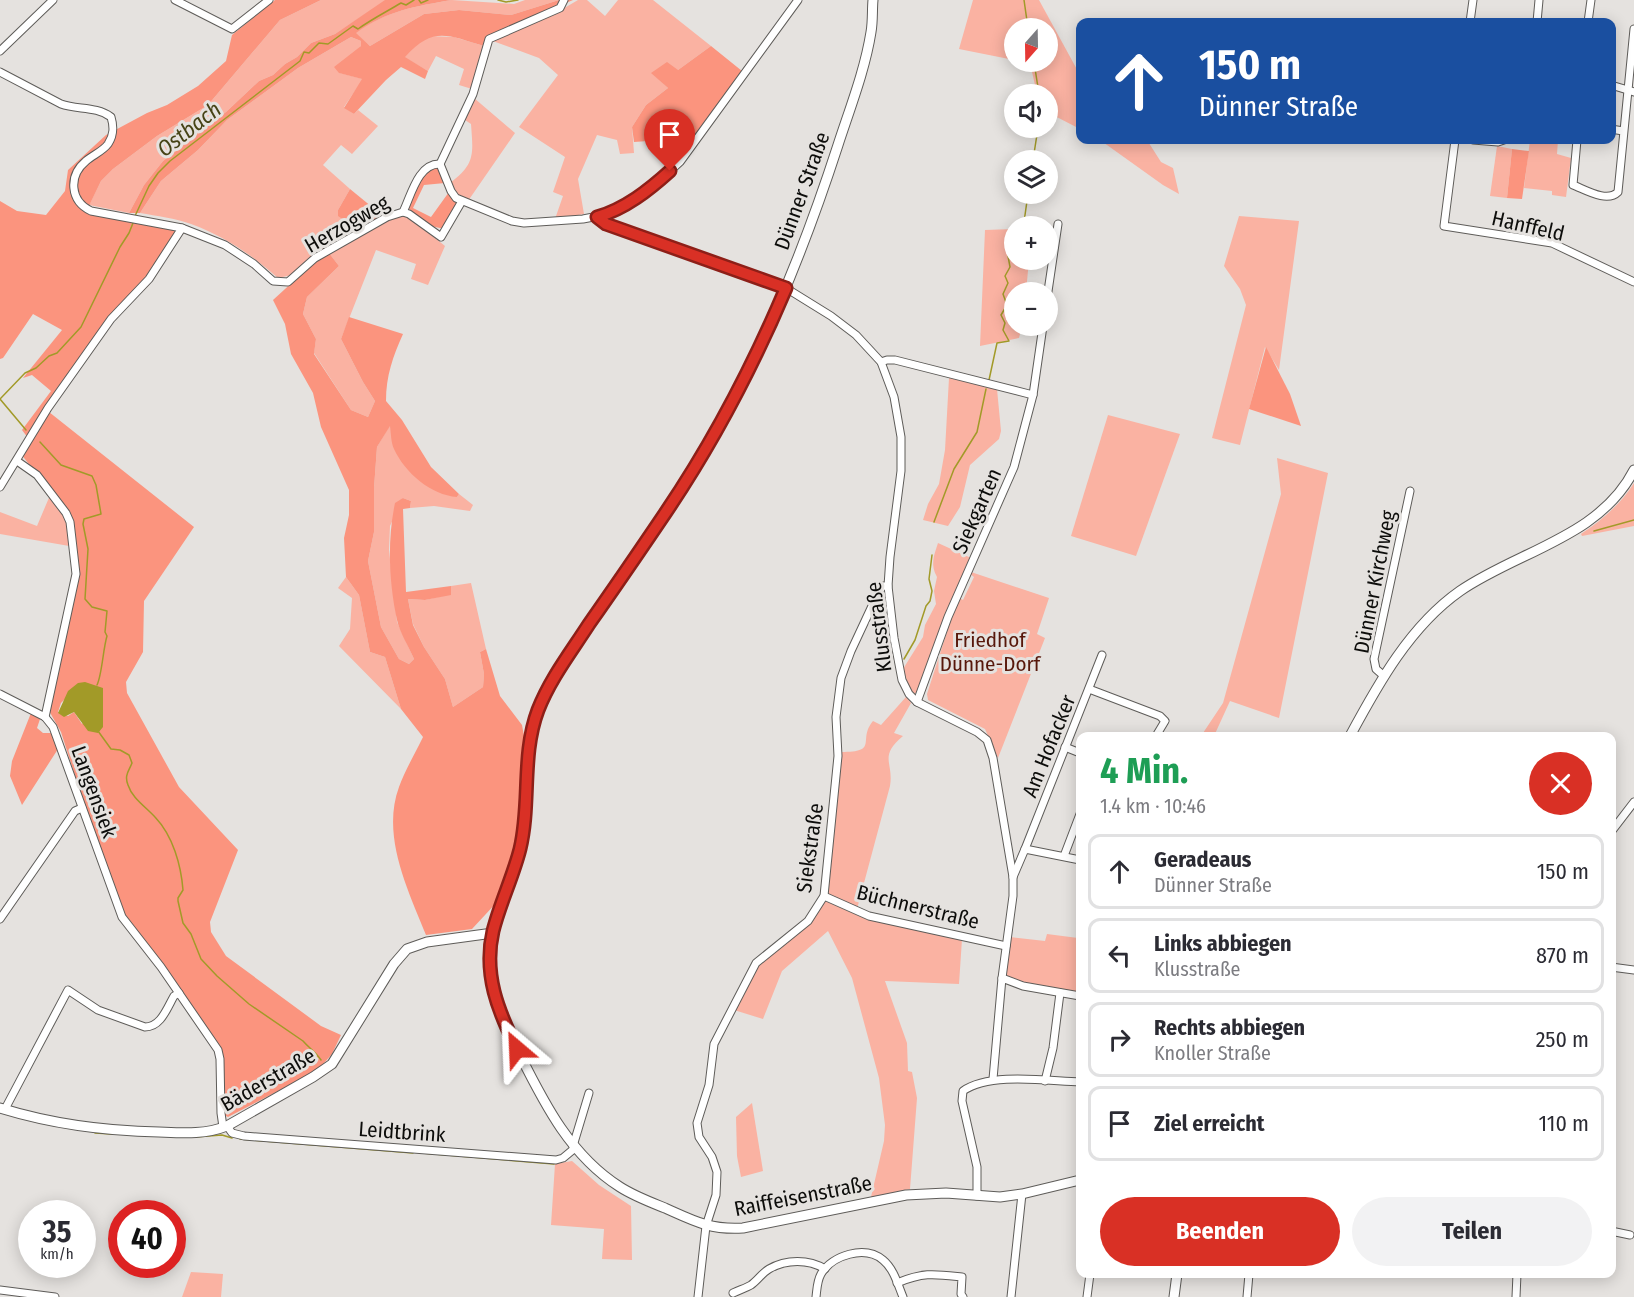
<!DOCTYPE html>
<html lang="de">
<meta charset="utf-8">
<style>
:root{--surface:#fff;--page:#f2f2f3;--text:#2b2b33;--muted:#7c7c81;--line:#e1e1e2;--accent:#d93025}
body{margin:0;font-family:"Fira Sans Condensed",sans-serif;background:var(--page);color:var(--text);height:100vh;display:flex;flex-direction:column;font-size:22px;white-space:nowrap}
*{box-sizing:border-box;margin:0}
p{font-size:20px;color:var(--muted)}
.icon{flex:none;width:33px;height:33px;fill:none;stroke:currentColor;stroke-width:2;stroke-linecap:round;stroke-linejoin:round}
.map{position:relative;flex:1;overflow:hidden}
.panel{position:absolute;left:1076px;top:732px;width:540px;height:546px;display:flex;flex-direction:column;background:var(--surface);border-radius:12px;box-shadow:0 3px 15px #0003}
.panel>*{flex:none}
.banner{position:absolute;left:1076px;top:18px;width:540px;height:126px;border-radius:12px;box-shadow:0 3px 15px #0003;background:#1a4fa0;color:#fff;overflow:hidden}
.needle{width:39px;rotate:200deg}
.fabs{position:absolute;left:1004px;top:18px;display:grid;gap:12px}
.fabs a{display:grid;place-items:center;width:54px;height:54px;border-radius:50%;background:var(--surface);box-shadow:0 3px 15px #0003;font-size:30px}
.speed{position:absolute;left:18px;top:1200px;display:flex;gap:12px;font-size:30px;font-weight:700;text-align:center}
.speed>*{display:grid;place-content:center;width:78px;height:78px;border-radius:50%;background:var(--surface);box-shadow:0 3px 15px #0003;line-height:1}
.speed small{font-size:15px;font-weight:400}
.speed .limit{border:9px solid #d22;background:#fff;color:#111}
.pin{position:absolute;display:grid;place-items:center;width:51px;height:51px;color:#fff;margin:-62px -26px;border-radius:50% 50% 50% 0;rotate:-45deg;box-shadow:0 0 6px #0007}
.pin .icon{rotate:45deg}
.me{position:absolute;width:66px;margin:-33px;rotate:334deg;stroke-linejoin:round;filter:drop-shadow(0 0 4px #0008)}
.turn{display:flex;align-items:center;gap:21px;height:126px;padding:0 24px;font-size:27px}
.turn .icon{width:78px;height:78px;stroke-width:2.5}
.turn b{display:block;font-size:42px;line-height:51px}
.round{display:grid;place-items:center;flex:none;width:63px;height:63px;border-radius:32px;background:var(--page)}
.summary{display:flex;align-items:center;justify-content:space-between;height:102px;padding:0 24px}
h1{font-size:36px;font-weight:700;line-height:45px;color:#1e9e55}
.primary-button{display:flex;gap:12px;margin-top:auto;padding:12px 24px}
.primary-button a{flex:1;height:69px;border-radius:36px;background:var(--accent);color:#fff;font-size:24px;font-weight:700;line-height:69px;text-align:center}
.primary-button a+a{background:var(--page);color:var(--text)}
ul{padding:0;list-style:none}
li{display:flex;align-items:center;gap:18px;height:75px;margin:0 12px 9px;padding:0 12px;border:3px solid var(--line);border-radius:12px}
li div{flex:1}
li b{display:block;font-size:22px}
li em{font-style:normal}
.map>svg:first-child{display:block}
.green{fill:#fab2a2}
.forest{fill:#fb947e;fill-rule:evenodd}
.water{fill:#a29a28}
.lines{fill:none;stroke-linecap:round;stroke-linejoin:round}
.stream{stroke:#a29a28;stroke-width:1.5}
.street-casing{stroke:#5e5c59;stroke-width:9}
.secondary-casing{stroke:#5e5c59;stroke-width:11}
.street{stroke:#fff;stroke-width:7}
.secondary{stroke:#fff;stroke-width:9}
.route-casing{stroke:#8d1f18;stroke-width:15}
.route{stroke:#d93025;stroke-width:10}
.labels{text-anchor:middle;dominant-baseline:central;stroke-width:6;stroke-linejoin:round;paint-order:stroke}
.street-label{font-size:21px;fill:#0d0d0b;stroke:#e5e2df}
.park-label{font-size:21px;fill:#57180b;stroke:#e5e2df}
.water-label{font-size:22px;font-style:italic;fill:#464316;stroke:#e5e2df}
</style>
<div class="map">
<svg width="1634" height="1297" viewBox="0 0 1634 1297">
<rect width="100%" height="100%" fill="#e5e2df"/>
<!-- green -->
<g class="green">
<path d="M321 0H387L335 34 311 43 297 57 285 64 273 75 259 81 226 112 163 161 144 185 129 213 89 205 101 181 113 169 157 136 208 105 280 20Z"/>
<path d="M452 0 514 4 525 0H559L511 15 459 10 424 14 370 46 355 33C386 11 416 6 452 0Z"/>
<path d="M578 0H587L605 16 618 0H653L711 46 678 70 652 73 668 88 646 105 632 127 634 153 620 154 617 140 597 135 578 179 584 214 555 219 563 196 553 192 565 157 519 127 558 75 539 58 490 40 561 10Z"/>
<path d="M973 0H1039L1080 75V129L1047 112V94H1037L1030 63 1022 62H1047V28H1014V60L959 49Z"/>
<path d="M429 36 454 37 484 46 472 89 459 85 464 69 436 56 428 71 404 57 415 45Z"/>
<path d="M351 37 361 41V46L340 73 363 79 344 107 354 114 358 110 378 126 352 154 341 145 323 165 350 189 338 210 360 213 372 207 382 213 381 217 324 248 292 275 278 278C252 255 224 236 191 224 175 218 157 216 140 213L161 181 198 150 227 120 298 68Z"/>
<path d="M474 98 515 133 468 201 457 194 450 183C476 164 473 153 471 124L465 120Z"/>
<path d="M1100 140H1147L1161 162 1173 168 1179 194 1163 185Z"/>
<path d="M1530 140H1558L1557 154 1571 158 1566 197 1552 195V191L1524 188Z"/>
<path d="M1497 146 1512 149 1507 198 1490 196Z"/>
<path d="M395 216 409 217 445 246 428 285 411 279 416 264 376 250 341 339 363 382 375 401 368 417 351 410 314 353 316 339 303 314 307 297 339 266 329 253Z"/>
<path d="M1239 216 1299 221 1279 370 1265 347 1240 445 1212 438 1246 305 1240 289 1224 266Z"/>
<path d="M1014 229V260H1029L1026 292H1014V326H1022L1019 338 980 346 985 230Z"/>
<path d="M949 378 997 389 1001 431 999 439 970 465 960 507 948 526 923 520 928 504 939 484 945 450Z"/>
<path d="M1108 415 1180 434 1136 556 1071 536Z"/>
<path d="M390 425 457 497 459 494 473 505 470 511 434 506 410 508 411 501 403 498 390 526 389 550 397 622 414 659 409 664 399 659 381 627 368 561 374 532V488L377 447Z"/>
<path d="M1277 458 1328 473 1279 718 1230 701 1214 736H1201L1223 703 1281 494Z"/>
<path d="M1634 483V526L1582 536 1581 534C1602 520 1621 504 1634 483Z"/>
<path d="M51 493 70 517 75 547 0 534V512L37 526Z"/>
<path d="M938 543 971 558 919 691 914 694 909 687 903 669 923 637 925 625 936 604 934 591 937 577C930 565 934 555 938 543Z"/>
<path d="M971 572 1049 598 1037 634 1045 638 998 758 985 729 928 700 927 694 955 607 959 598 963 600 974 577 970 574Z"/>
<path d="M346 577 359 595 370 652 385 657 401 709 339 646 350 629 352 598 338 588Z"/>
<path d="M471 583 486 649 480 652 484 674 483 687 453 707 445 679 424 647 413 624 408 599 425 600 451 594V586Z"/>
<path d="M906 697 911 703 894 733 903 736C878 757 894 762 890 786L857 909 828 895 841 752C880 752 857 740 873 721L881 725Z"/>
<path d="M824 902H828L868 920 962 939 959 984 885 981 907 1043 908 1071 912 1072 917 1098 910 1189 871 1197 884 1141 885 1125 879 1078 852 978 828 931 782 971 763 1019 734 1010 757 964Z"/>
<path d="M1080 921V994L1024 984 1004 977 1010 937 1045 941 1047 934 1078 938Z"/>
<path d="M752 1103 763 1171 741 1177 737 1156 736 1117Z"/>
<path d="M572 1161 599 1185 631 1206 632 1260 602 1259 604 1229 551 1225 555 1164Z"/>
<path d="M191 1272 223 1274 221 1297H182Z"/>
</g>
<!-- forest -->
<g class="forest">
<path d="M275 0H321L280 20 208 105 157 136 113 169 101 181 86 212 97 216 176 229 181 236 148 286 112 321 49 412 194 527 144 601 143 652 126 682 127 693 179 787 238 850 210 922 211 932 226 956 321 1026 341 1035 332 1054 318 1070 228 1117 224 1115 222 1059 124 915 85 807 61 732 48 709 77 577 70 517 21 454 28 438 22 430 51 391 32 375 23 378 62 330 33 314 3 358 0 359V201L17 211 46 215 65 191 68 170 106 135 147 113 167 105 198 86 226 61 232 35ZM103 688 102 703 82 724 74 712 68 716 58 712 61 703 65 699Z"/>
<path d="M385 0H452C416 6 386 11 356 33L370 46 424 14 459 10 511 15 559 0H573L491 34 486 39 484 46C447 35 433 26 405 57L428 71 425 79 401 67 386 80 354 114 344 108 362 79 339 73 334 67 361 46V41L351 37 298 68 227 120 198 150 161 181 140 213H129L144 185 163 161 226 112 259 81 273 75 285 64 297 57 311 43 335 34Z"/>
<path d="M711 46 742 71 678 161 655 151 648 141 634 142 632 127 646 105 668 88 651 73 667 62 678 70Z"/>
<path d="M1512 149 1529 151 1522 199 1507 198Z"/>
<path d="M433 168H438L445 183 424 185 413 208 431 217 449 192 457 204 444 228C432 229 412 217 408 206L419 181Z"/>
<path d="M350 189 372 207 344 220 338 216V210Z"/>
<path d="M329 253 339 266 307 297 303 314 316 339 314 354 351 410 368 417 375 401 363 382 341 339 349 317 403 334C393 356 386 376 386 401L402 420 431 467 459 494 457 497C431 495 405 473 394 449 391 443 391 433 390 426L377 447 374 488V532L368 561 381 627 399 659 409 664 414 659C409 647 400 633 397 620 389 582 387 541 395 503L403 498 411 501 410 508 403 509 406 592 451 586V595L425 600 408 599 413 625 424 647 445 679 453 707 483 687 484 674 480 652 486 649 500 696 522 725 526 747 521 832 505 885 498 901 472 929 426 935C408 890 381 836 399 787 405 770 415 754 423 737L401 709 385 657 370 652 359 595 346 577 344 538 349 515V490L321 427 313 393 291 354 285 324 273 300 308 268Z"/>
<path d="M1266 347 1290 394 1301 426 1249 409Z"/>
<path d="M31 713 40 719 37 728 43 733H52L58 749 22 805 10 776 12 761Z"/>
</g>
<!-- water -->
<path class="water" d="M85 682 103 688V727L98 733 88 731 74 712 64 717 58 713 68 691 78 683Z"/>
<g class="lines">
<!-- stream -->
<g class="stream">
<path d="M419 0 421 3 428 0"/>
<path d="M498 0 506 2 518 0"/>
<path d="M1024 0 1028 28"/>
<path d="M1034 62 1039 94"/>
<path d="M1033 160 1038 128"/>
<path d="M135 216 149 186 158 173 170 161 300 61 304 52 309 53 319 43 328 44 353 26 358 29C372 19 386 12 401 3L406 5 414 0"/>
<path d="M1024 222 1028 194"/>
<path d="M989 380 997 343 1009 341 1003 330 1005 323 1001 315 1007 305 1003 294 1008 283 1005 276 1010 267 1008 256 1014 251"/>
<path d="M0 399 25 373 36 368 49 356 57 353 81 327 120 247 129 233 133 223"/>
<path d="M0 399 26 430"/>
<path d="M40 442 61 465 92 476 96 485 101 514 84 519 83 524 88 549 85 599 92 607 107 611 105 632 107 636C103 649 102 675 97 685"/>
<path d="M934 522 954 469 977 432 986 389"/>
<path d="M1594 531 1634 520"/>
<path d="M904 659 915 640 926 606 930 601 932 591 929 579 932 555"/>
<path d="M98 731 111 749 120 750 129 755 132 763C129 771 124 775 128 785 132 798 146 807 155 817 173 836 181 865 183 890L178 898V901L183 923 191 934 201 959 217 976 249 1004 303 1041C309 1048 316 1052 321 1060"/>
<path d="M95 1133 112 1134"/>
<path d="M195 1137 222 1135 232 1138"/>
<path d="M240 1139 413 1153"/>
<path d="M422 1153 554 1164"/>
</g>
<defs>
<g id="street">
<path d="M175 0 232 29 269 0"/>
<path d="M1470 22 1473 0"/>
<path d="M1537 22 1539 0"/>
<path d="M1588 22 1591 0"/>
<path d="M0 51 53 0"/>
<path d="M0 72 61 104C77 110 96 106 111 117 114 127 114 135 108 144 103 151 93 155 86 161 68 176 70 201 91 211L182 228"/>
<path d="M1611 85 1634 92"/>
<path d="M1611 129 1623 131"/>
<path d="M1455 140 1444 226 1552 243 1634 282"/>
<path d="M1473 140 1498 142 1504 140"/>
<path d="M1577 140 1573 185C1586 190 1607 203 1618 192L1634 29"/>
<path d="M440 164 451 191 456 198 512 221 524 223 583 219 609 214 647 192 680 162 798 0"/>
<path d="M440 164 473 94 489 39 560 8 564 0"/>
<path d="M403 212 409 214 441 237 462 201"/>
<path d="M597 217 606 224 781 285 831 316 856 335 881 362 894 397 901 437V471L890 557 888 586 894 638 902 680 909 694 917 702 977 732 987 740 993 758 1013 877V896L1002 978 993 1079"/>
<path d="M1047 298 1058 224"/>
<path d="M881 362 887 360H895L1033 395"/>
<path d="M17 461 37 475 66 513 70 522 76 574 45 717"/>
<path d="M0 487 48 408 111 319 149 279 182 228 225 245 254 264 273 281 288 282 315 258 387 217 403 212C411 196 418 163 440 164"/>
<path d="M1384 676 1376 669 1374 659 1410 491"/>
<path d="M1089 689 1160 716 1165 721 1156 736"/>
<path d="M0 694 45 717 53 727 122 917 161 967 218 1050 220 1059 221 1113 223 1127"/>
<path d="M917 702 948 617 1014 467 1033 395 1043 326"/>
<path d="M1065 747 1080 753"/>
<path d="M1611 832 1634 802"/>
<path d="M1025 849 1102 655"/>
<path d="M1064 856 1080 814"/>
<path d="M1013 877 1025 849 1080 860"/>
<path d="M824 896 869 916 1006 946"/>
<path d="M0 919 75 811 82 808"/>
<path d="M1611 967 1634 970"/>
<path d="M1002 978 1023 986 1080 996"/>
<path d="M1045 1081 1053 1048 1060 993"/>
<path d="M5 1109 68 990 98 1010 145 1027C161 1027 167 1008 174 996L179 993"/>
<path d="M227 1126 232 1133 244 1136 556 1160 563 1158 575 1148"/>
<path d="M573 1146 589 1093"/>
<path d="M977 1196V1167L962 1101 963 1091C990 1072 1047 1081 1080 1082"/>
<path d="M1611 1231 1630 1235"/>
<path d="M897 1283C924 1272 934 1274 962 1277L961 1294 963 1297"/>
<path d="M0 1290 55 1297"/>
<path d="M733 1293C739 1290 746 1288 751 1285 758 1280 762 1273 769 1269 786 1259 809 1259 825 1269"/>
<path d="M698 1297 706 1226 716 1195 717 1172 712 1157 699 1137 697 1123 709 1085 714 1044 756 963 808 921 824 896 838 756 836 717 841 678 851 651 879 591 883 586H888"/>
<path d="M816 1297C817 1289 817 1281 821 1274 832 1255 865 1245 883 1260 894 1269 898 1285 903 1297"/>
<path d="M1011 1297 1022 1194"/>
<path d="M1087 1297 1090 1274"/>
<path d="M1247 1297 1249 1274"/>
<path d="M1516 1297 1517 1274"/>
</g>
<g id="secondary">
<path d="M873 0C872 10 873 21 871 32 865 70 850 108 838 145 803 253 760 359 702 457L555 675C544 699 532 721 529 747 525 777 528 808 523 838 515 883 488 923 490 970 492 1001 506 1028 520 1055 545 1105 571 1156 620 1187 634 1196 650 1202 665 1208 694 1221 710 1230 743 1228L906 1195 946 1193 1000 1197 1022 1194 1080 1180"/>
<path d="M1350 736C1378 684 1410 626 1460 591 1518 551 1600 537 1634 470"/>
<path d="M0 1108C52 1124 104 1131 159 1132 182 1133 204 1135 227 1126L313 1077 332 1064 394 964 407 949 427 942 493 933"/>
<path d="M1174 1297 1177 1274"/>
</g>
</defs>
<!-- street casing -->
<use href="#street" class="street-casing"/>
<!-- secondary casing -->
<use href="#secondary" class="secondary-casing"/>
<!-- street -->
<use href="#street" class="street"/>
<!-- secondary -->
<use href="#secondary" class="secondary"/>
</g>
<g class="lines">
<defs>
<path id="route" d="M517 1049C498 1011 483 974 493 931 500 903 513 877 520 849 531 804 521 755 538 710 550 679 571 652 589 624 615 587 641 549 666 512 714 441 753 366 786 288L606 224 597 217C625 209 649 190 670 171"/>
</defs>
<!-- route casing -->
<use href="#route" class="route-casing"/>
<!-- route -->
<use href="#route" class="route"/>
</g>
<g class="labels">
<!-- street labels -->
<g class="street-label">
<text transform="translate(802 191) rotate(-70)">Dünner Straße</text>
<text transform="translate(347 224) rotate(-30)">Herzogweg</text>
<text transform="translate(1528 226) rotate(13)">Hanffeld</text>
<text transform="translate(977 511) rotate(-66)">Siekgarten</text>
<text transform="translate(1375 582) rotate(-79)">Dünner Kirchweg</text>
<text transform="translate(879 627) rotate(-97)">Klusstraße</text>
<text transform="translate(1049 746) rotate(-68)">Am Hofacker</text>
<text transform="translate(94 792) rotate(70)">Langensiek</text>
<text transform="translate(810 848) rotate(-82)">Siekstraße</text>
<text transform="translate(918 907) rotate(14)">Büchnerstraße</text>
<text transform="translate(268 1080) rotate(-30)">Bäderstraße</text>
<text transform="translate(402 1132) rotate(4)">Leidtbrink</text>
<text transform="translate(803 1196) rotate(-11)">Raiffeisenstraße</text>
</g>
<!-- park labels -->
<g class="park-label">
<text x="990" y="640">Friedhof<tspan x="990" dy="24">Dünne-Dorf</tspan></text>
</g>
<!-- water labels -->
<g class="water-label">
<text transform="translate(189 129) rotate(-38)">Ostbach</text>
</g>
</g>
</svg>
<div class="fabs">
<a><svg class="needle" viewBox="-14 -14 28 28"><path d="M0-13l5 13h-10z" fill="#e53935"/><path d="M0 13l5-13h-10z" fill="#7c7c81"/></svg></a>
<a><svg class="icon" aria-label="sound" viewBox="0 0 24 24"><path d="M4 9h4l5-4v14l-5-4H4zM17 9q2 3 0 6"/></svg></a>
<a><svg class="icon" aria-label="layers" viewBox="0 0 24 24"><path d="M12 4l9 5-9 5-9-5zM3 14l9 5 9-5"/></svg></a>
<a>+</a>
<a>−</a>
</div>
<div class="speed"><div>35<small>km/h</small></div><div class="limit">40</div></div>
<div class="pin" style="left:670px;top:171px;background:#d93025"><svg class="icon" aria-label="arrive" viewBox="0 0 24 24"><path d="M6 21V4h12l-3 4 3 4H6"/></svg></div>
<svg class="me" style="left:517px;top:1049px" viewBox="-20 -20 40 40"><path d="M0-17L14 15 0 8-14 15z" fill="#d93025" stroke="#fff" stroke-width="4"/></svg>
<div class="banner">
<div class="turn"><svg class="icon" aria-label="ahead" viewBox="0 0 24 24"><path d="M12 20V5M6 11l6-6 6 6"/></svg><div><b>150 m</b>Dünner Straße</div></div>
</div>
<section class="panel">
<div class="summary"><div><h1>4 Min.</h1><p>1.4 km · 10:46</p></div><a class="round" style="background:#d93025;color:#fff"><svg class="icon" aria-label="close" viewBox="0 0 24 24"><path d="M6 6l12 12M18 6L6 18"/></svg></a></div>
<ul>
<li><svg class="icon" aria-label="ahead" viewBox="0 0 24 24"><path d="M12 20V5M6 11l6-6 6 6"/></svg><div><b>Geradeaus</b><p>Dünner Straße</p></div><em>150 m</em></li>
<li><svg class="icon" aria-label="left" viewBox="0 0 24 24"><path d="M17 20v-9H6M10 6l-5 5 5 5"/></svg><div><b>Links abbiegen</b><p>Klusstraße</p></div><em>870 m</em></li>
<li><svg class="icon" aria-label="right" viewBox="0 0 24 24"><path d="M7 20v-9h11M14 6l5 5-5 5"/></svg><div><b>Rechts abbiegen</b><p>Knoller Straße</p></div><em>250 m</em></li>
<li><svg class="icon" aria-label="arrive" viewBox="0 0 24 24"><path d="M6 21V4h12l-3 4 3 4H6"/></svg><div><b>Ziel erreicht</b></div><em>110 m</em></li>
</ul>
<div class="primary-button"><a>Beenden</a><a>Teilen</a></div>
</section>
</div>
